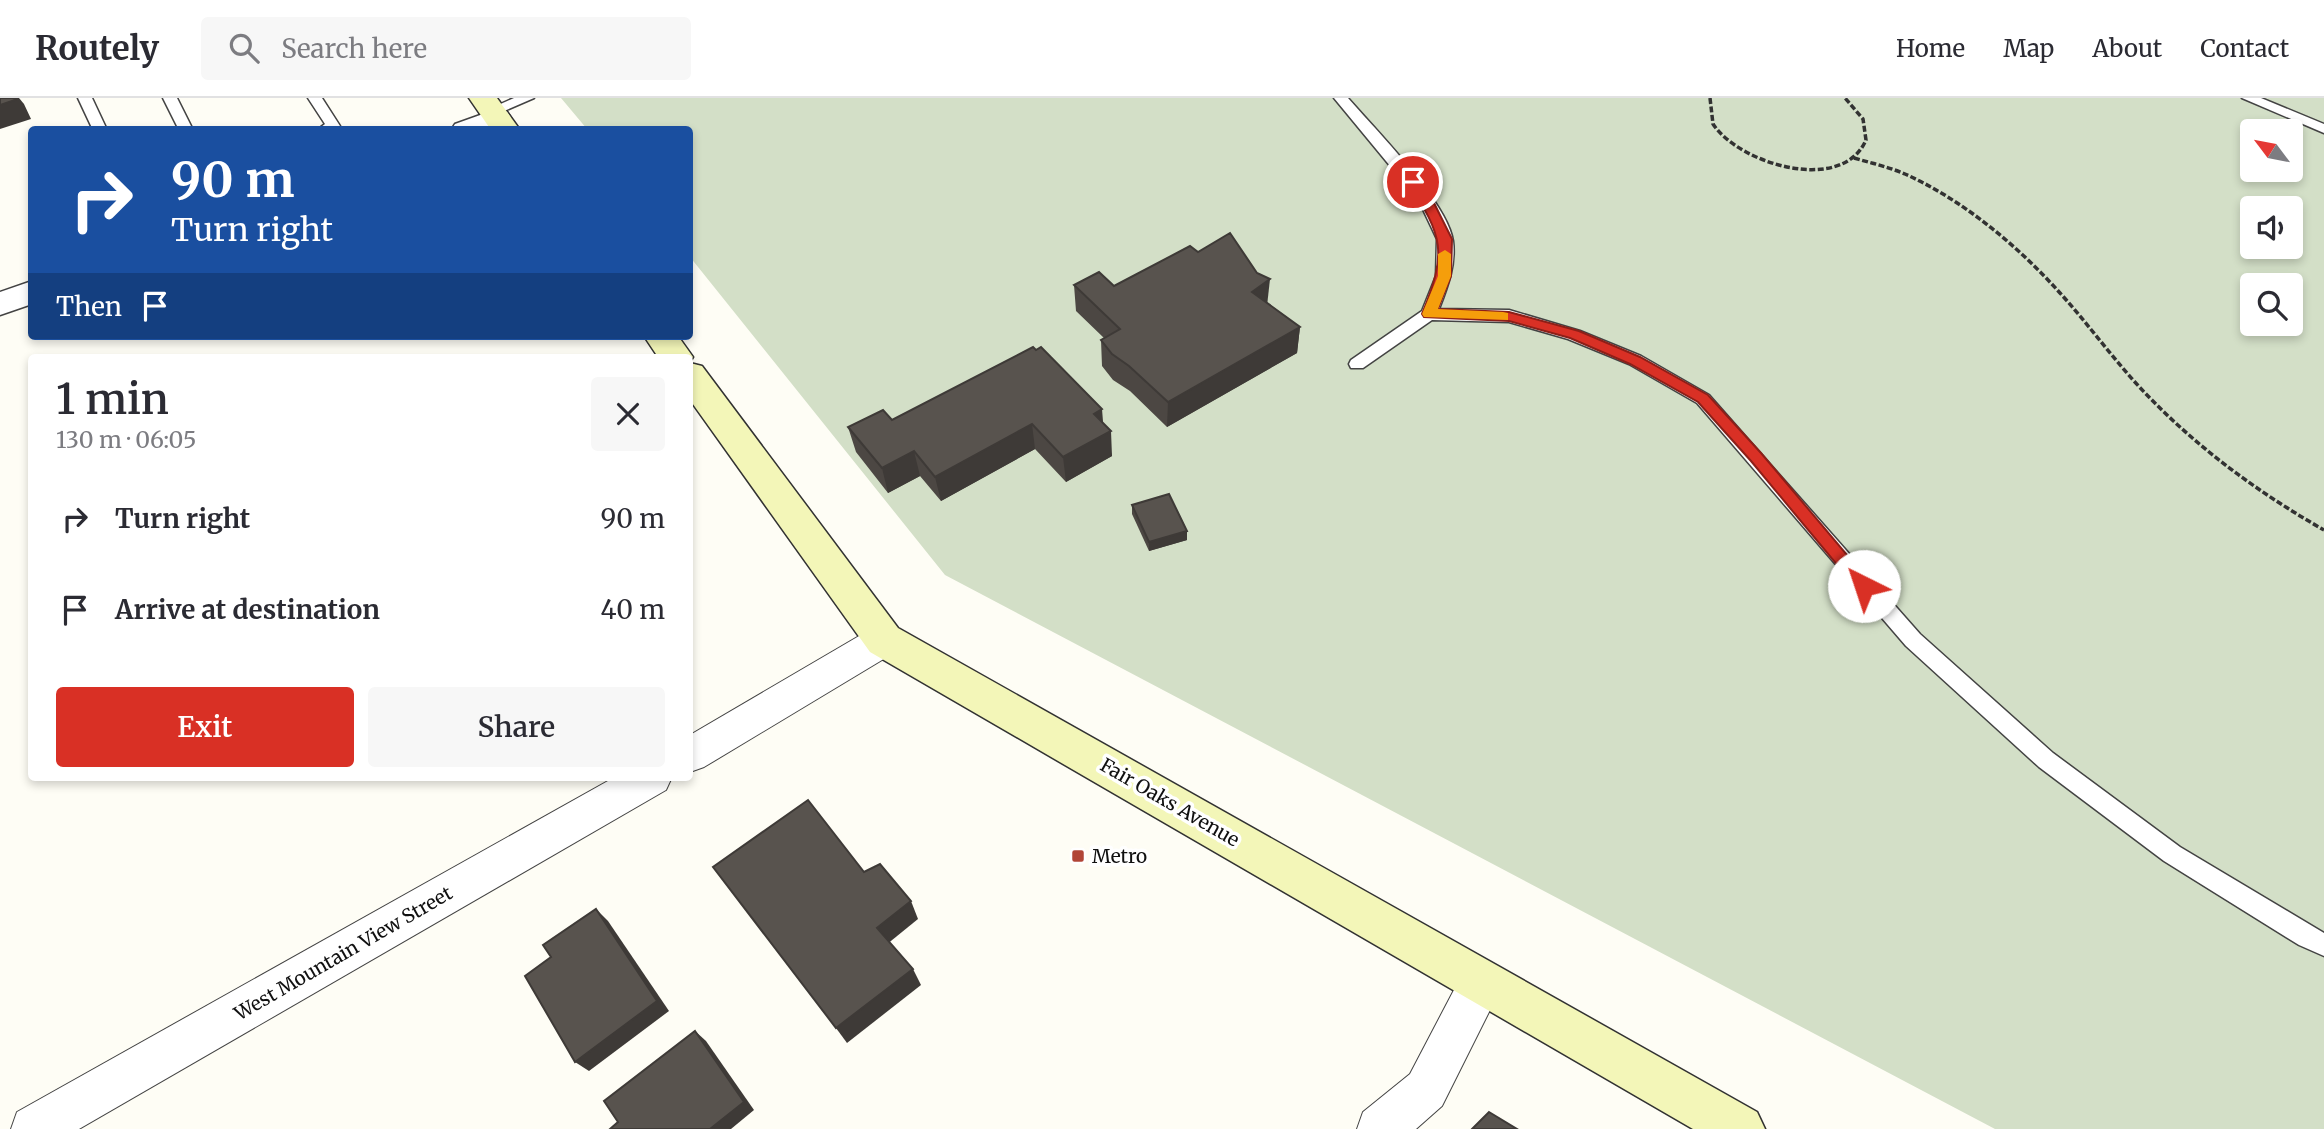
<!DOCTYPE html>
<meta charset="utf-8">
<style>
:root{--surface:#fff;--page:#f7f7f7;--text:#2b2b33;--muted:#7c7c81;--line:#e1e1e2;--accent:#d93025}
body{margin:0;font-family:Merriweather,serif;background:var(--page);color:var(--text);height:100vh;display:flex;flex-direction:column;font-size:26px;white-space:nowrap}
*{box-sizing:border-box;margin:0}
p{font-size:23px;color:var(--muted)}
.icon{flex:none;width:38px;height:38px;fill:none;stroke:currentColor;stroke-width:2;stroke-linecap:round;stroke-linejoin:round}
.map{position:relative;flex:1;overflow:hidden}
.panel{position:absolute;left:28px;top:256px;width:665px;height:427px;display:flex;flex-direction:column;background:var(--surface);border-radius:7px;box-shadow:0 4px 10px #0003}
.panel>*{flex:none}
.guide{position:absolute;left:28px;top:28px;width:665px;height:214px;border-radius:7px;box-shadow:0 4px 10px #0003;background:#1a4fa0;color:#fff;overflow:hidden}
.needle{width:46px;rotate:302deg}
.controls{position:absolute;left:2240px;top:21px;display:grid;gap:14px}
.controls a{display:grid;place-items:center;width:63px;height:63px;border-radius:7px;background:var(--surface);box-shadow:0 4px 10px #0003;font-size:35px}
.pin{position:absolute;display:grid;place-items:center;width:60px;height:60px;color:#fff;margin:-30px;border:4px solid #fff;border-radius:50%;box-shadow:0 2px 7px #0007}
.me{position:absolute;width:77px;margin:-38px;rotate:319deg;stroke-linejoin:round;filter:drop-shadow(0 0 5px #0008)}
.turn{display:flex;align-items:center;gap:24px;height:147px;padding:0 28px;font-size:32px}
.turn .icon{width:91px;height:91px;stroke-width:2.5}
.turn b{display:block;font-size:49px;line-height:60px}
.then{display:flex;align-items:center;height:66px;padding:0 28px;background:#0003;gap:14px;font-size:26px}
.round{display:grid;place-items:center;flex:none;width:74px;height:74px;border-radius:7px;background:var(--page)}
.headline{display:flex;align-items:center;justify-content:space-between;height:119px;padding:0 28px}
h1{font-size:42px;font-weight:600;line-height:52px}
.button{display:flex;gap:14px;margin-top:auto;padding:14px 28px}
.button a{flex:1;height:80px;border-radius:7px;background:var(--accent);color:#fff;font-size:28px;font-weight:600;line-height:80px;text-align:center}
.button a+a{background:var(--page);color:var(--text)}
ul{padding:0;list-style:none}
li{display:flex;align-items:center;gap:21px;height:91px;padding:0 28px}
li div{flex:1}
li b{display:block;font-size:26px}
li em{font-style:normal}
header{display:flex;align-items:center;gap:42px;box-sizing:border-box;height:98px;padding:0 35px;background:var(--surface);border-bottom:2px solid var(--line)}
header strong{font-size:33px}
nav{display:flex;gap:38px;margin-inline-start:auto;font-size:24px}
.search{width:490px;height:63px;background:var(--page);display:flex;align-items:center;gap:18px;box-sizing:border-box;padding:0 24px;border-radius:7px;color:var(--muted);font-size:26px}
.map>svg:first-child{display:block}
.cemetery{fill:#d3dfc7;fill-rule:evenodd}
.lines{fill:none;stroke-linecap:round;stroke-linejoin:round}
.service-casing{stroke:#434343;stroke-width:3}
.minor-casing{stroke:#434343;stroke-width:2}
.tertiary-casing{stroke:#434343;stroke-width:3}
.secondary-casing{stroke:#323232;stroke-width:3}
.path{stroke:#323232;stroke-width:3.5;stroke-dasharray:6 2.5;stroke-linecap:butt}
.service{fill:#fff;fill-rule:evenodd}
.minor{fill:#fff;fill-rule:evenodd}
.tertiary{fill:#fff;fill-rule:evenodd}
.secondary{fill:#f3f6b8;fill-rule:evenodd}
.wall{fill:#4c4743}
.shaded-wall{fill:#3e3a37}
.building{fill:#58534e;stroke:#3e3a37;stroke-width:2}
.route{fill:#d93025;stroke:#8d1f18;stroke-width:2}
.slow{fill:#f59e0b}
.poi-dot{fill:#b14537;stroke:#fff;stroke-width:2.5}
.labels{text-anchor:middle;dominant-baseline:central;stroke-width:7;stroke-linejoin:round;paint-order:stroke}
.street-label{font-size:19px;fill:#101010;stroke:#fff}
.poi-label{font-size:19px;fill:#101010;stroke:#fff;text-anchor:start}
</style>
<header>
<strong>Routely</strong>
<div class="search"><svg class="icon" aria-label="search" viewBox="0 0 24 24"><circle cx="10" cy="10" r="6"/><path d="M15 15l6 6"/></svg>Search here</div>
<nav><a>Home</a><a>Map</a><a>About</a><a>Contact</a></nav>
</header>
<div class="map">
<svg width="2324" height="1031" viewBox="0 0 2324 1031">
<rect width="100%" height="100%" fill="#fefdf5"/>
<!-- cemetery -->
<path class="cemetery" d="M561 0H2324V1031H1995L945 477 690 159V32L587 31ZM2252 33H2291V72H2252ZM2252 110H2291V149H2252ZM2252 187H2291V226H2252Z"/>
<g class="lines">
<defs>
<g id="service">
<path d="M78 0H92L107 32H93Z"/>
<path d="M163 0H177L193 32H179Z"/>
<path d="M308 0H322L340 28 338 31 317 32 325 26Z"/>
<path d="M514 0H534L497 16H487L485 13Z"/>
<path d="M1334 0H1348C1375 31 1448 105 1453 143 1456 167 1448 188 1439 211L1509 212 1580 233 1641 258 1709 297 1920 536 2053 655 2180 749 2324 835V858L2299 847 2164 763 2039 669 1906 548 1697 305 1629 266 1568 241 1509 224 1432 222 1363 270H1351L1349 266 1351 262 1422 213 1436 178 1437 141 1419 103Z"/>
<path d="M2242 0H2261L2324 26V35Z"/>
</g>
<g id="minor">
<path d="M884 526 897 531 903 542 897 553 704 669 690 674V637L871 531Z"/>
<path d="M615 679H672L666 692 79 1031H11L17 1014Z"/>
<path d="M1482 862 1498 869 1504 884 1442 1008 1416 1031H1357L1363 1014 1410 976 1466 869Z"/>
</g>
<g id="tertiary">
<path d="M497 11 507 14 511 20C499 37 470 32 451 32L455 26Z"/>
<path d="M32 183V206L0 217V194Z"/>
</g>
<g id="secondary">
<path d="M469 0H497L520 32H491Z"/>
<path d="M644 238H678L693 259 690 264V259H658Z"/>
<path d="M690 265 702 268 898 530 1757 1014 1765 1031H1693L870 554 690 302Z"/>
</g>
</defs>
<!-- service casing -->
<use href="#service" class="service-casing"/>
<!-- minor casing -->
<use href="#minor" class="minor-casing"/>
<!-- tertiary casing -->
<use href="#tertiary" class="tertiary-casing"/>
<!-- secondary casing -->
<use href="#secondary" class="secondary-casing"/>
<!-- path -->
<g class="path">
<path d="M1710 0 1713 26C1739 66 1842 97 1866 42L1863 21 1845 0"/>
<path d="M1854 60C1871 65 1889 69 1905 76 1963 102 2018 148 2060 195 2090 228 2116 265 2147 297 2199 351 2259 395 2324 432"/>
</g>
<!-- service -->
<use href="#service" class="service"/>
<!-- minor -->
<use href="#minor" class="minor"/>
<!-- tertiary -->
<use href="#tertiary" class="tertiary"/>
<!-- secondary -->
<use href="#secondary" class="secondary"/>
</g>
<!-- wall -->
<g class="wall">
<path d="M1074 187 1268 205 1300 229 1297 255 1167 329 1130 293 1113 282 1102 268 1101 242 1104 240 1076 213Z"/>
<path d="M892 322 1103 325 1112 358 1066 384 1035 351 941 403 920 378 888 395 856 354 848 329Z"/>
<path d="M1132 407 1187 442 1149 453 1132 416Z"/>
</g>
<!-- shaded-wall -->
<g class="shaded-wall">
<path d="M14 0H19L24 6 31 21 0 31V7Z"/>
<path d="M1270 181 1267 208 1252 194Z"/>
<path d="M1300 229 1297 255 1167 329 1168 304Z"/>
<path d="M1102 311 1104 336 1111 333 1112 358 1066 384 1063 359 1094 316Z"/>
<path d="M1032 326 1035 351 941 403 935 379Z"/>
<path d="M914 353 920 378 888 395 882 370Z"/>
<path d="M1187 433V442L1149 453V444Z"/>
<path d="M911 803 918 821 886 847 877 830Z"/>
<path d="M596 811 608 823 669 913 589 973 575 964Z"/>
<path d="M913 871 921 887 847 945 836 930Z"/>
<path d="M695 933 706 943 754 1012 731 1031H710Z"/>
</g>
<!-- building -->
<g class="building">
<path d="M0 0H14L15 2 0 7Z"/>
<path d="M1230 135 1257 175 1270 181 1252 194 1300 229 1168 304 1129 268 1112 256 1101 242 1120 231 1074 187 1099 174 1114 188 1190 148 1198 154Z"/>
<path d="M1033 249 1036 252 1041 249 1102 311 1094 316 1111 333 1063 359 1032 326 935 379 914 353 882 370 848 329 883 312 892 322Z"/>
<path d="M1169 396 1187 433 1149 444 1132 407Z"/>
<path d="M808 702 864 774 880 766 911 803 877 830 913 871 836 930 713 769Z"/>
<path d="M596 811 657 903 575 964 525 878 551 859 543 847Z"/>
<path d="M695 933 744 1004 710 1031H610L618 1024 604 1003Z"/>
<path d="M1489 1014 1517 1031H1472Z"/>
</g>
<!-- route -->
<path class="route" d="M1413 80 1417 81 1432 101 1452 141 1451 178 1438 211 1509 214 1579 233 1640 259 1708 297 1761 355 1869 483 1872 488 1869 492H1858L1751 363 1698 304 1630 266 1570 240 1509 223 1424 219 1422 216C1447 155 1444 138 1407 84Z"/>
<!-- slow -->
<path class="slow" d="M1445 152 1451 156V178L1438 211 1503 214 1508 215V222L1424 219 1422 216 1438 178V156Z"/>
<!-- markers -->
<rect class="poi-dot" x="1071" y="751" width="14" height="14" rx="3.5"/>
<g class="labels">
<!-- street labels -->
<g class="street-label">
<text transform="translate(1170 704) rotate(30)">Fair Oaks Avenue</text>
<text transform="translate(343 855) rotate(-30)">West Mountain View Street</text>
</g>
<!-- poi labels -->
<g class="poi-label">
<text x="1092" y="758">Metro</text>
</g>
</g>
</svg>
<div class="controls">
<a><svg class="needle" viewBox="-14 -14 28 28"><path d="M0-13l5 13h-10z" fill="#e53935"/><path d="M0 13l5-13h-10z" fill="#7c7c81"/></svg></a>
<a><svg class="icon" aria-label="sound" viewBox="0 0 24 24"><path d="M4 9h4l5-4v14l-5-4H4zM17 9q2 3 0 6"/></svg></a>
<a><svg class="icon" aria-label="search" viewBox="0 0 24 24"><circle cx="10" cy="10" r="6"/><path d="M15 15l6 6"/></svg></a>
</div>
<div class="pin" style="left:1413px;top:84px;background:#d93025"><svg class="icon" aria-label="arrive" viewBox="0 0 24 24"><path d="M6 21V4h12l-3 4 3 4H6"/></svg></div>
<svg class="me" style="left:1864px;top:488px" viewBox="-20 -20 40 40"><circle r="19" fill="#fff"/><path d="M0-13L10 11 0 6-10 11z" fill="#d93025"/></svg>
<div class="guide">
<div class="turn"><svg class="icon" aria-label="right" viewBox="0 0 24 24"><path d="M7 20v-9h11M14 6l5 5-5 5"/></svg><div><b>90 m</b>Turn right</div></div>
<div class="then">Then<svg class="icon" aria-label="arrive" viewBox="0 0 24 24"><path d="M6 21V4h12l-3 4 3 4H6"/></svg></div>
</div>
<section class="panel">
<div class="headline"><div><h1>1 min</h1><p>130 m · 06:05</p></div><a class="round"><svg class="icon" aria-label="close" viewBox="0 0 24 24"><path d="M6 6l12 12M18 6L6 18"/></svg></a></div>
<ul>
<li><svg class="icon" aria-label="right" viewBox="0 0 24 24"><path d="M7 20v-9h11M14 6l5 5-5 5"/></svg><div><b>Turn right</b></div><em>90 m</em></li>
<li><svg class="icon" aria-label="arrive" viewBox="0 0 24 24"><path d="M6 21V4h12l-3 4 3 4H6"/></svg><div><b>Arrive at destination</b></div><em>40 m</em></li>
</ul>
<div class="button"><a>Exit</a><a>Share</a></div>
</section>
</div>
